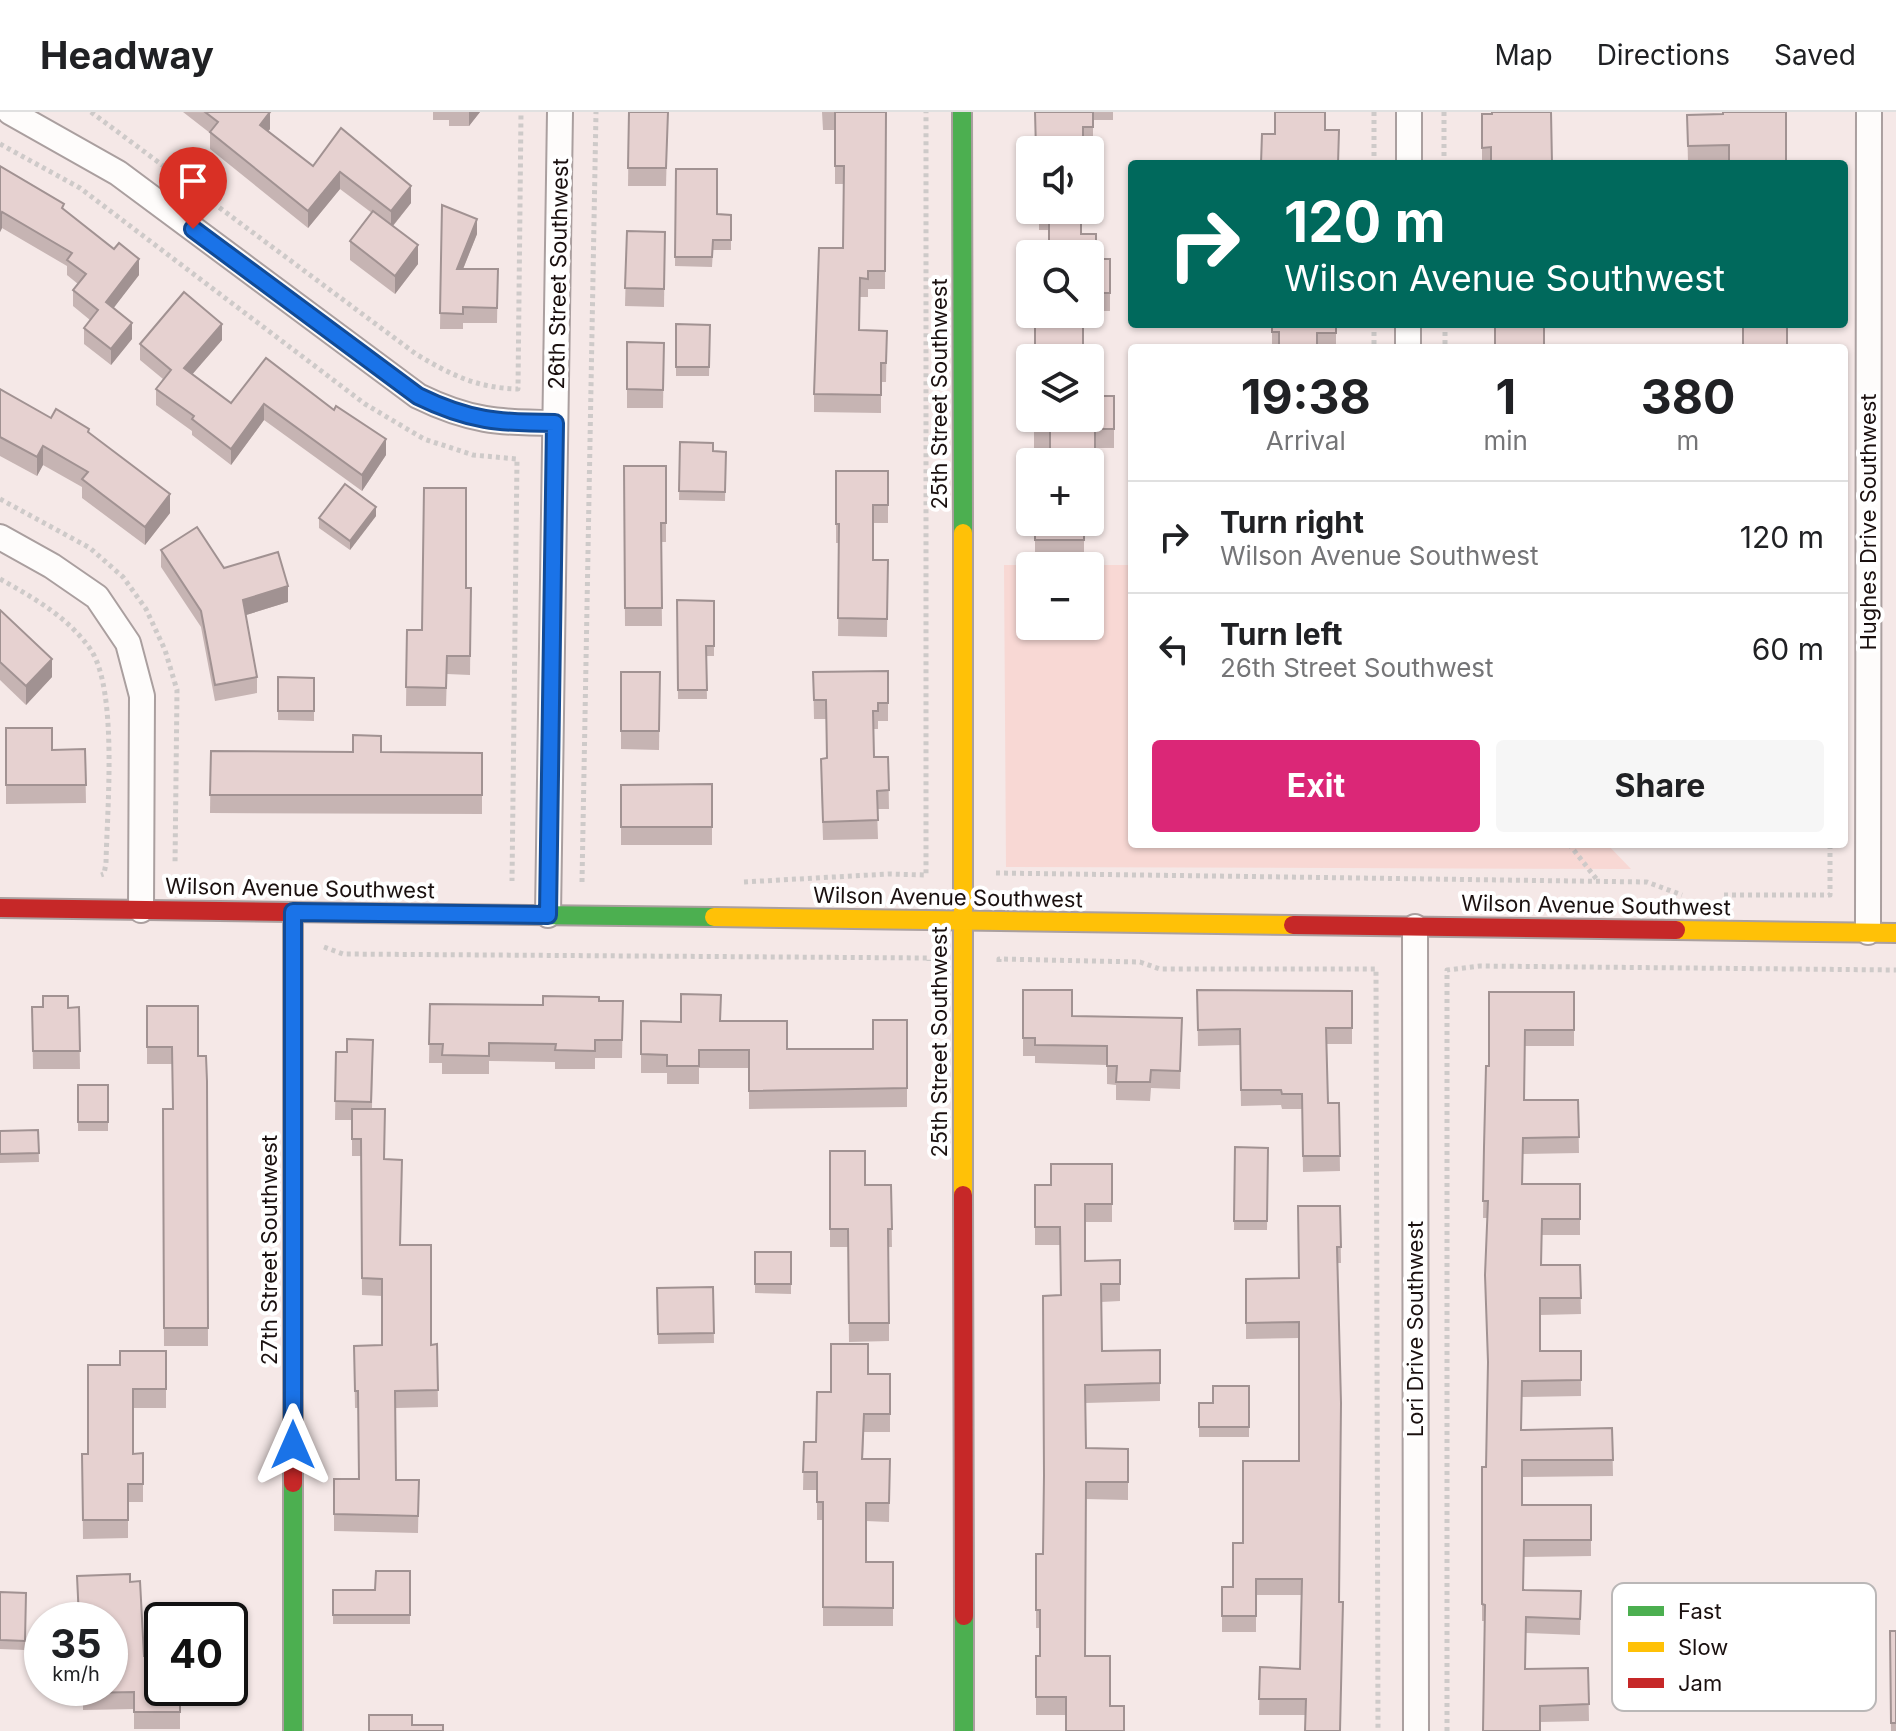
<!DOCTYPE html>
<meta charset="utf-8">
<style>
:root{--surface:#fff;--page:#f6f6f6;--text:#202124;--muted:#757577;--line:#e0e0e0;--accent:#db2777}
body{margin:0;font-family:Inter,sans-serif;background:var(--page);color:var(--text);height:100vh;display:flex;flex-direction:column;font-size:30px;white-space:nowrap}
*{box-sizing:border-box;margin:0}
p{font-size:26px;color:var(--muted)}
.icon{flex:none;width:44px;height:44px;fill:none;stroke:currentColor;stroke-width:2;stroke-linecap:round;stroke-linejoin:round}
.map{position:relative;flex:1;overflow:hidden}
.sheet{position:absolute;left:1128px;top:232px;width:720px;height:504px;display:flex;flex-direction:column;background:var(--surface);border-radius:8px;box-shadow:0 2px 6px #0004}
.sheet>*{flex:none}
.guide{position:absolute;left:1128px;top:48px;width:720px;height:168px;border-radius:8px;box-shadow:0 2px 6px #0004;background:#00695c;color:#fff;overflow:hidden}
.tools{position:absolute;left:1016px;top:24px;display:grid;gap:16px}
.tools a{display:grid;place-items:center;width:88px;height:88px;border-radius:8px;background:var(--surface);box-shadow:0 2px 6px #0004;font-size:40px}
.speed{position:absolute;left:24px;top:1490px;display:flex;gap:16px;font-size:40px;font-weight:700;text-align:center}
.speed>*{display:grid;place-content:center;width:104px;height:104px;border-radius:50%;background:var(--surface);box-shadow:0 2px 6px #0004;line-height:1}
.speed small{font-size:20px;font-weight:400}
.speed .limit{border:4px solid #111;border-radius:12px;background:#fff;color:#111}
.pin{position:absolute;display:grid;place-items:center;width:68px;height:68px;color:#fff;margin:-82px -34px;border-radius:50% 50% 50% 0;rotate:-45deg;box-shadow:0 0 8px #0007}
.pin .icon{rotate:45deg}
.me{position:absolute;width:88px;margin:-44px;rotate:0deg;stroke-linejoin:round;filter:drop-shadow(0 0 6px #0008)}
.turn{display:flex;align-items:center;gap:28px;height:168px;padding:0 24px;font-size:36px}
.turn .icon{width:104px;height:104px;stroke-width:2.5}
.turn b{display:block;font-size:56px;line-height:68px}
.eta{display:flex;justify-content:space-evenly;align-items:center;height:136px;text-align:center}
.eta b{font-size:48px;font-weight:700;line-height:56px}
.primary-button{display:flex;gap:16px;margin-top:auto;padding:16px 24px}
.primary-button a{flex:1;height:92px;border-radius:8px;background:var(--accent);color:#fff;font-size:32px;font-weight:700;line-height:92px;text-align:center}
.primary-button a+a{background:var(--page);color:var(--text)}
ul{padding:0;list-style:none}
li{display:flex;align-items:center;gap:24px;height:112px;padding:0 24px;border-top:2px solid var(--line)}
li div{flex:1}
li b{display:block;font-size:30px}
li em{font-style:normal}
header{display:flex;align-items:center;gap:48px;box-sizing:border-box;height:112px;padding:0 40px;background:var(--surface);border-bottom:2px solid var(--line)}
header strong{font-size:38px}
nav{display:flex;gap:44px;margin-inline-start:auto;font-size:28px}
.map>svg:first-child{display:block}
.park{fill:#f8d8d4;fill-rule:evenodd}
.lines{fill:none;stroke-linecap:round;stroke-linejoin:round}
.street-casing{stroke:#aa9f9f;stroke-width:28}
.fast-casing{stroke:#aa9f9f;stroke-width:22}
.slow-casing{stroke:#aa9f9f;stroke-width:22}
.jam-casing{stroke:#aa9f9f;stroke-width:22}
.path{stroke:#cecac9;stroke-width:5;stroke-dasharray:4 4;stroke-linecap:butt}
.street{stroke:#fefcfb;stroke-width:24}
.fast{stroke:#4caf50;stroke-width:18}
.slow{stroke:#ffc107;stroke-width:18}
.jam{stroke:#c62828;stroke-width:18}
.wall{fill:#c6b4b3}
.shaded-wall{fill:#a19292}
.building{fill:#e6d1d0;stroke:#a19292;stroke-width:2}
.route-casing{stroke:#114b97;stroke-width:20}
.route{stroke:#1a73e8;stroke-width:14}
.labels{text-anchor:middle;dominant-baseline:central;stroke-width:8;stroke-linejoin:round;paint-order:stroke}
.street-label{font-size:22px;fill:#1a100f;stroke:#fff}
.key{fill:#fff;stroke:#bab7b7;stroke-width:2}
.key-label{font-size:22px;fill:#1a100f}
</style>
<header>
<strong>Headway</strong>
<nav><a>Map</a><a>Directions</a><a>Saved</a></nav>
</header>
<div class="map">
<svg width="1896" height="1619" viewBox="0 0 1896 1619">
<rect width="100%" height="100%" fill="#f5e8e7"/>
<!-- park -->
<path class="park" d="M1004 453H1132V732H1607L1631 757 1006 755ZM1030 454H1090V514H1030Z"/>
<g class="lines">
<defs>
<g id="street">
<path d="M10 0 118 61 418 284C469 309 499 311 555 311"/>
<path d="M1409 52V0"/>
<path d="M1408 236V212"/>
<path d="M0 425 52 454 97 485 128 531 142 584 141 798"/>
<path d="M548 803 560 0"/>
<path d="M1415 815 1416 1619"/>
<path d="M1868 820 1869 0"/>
</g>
<g id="fast">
<path d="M962 0 963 421"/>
<path d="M361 801 714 805"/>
<path d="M293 1371V1619"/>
<path d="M964 1504V1619"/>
</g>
<g id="slow">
<path d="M963 421V1083"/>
<path d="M714 805 1293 813"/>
<path d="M1676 818 1896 821"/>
</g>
<g id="jam">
<path d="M0 796 361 801"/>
<path d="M293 800V1371"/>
<path d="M1293 813 1676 818"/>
<path d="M963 1083 964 1504"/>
</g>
</defs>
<!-- street casing -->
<use href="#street" class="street-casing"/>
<!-- fast casing -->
<use href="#fast" class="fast-casing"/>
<!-- slow casing -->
<use href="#slow" class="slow-casing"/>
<!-- jam casing -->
<use href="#jam" class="jam-casing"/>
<!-- path -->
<g class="path">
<path d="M91 0 416 242C451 263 477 276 518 277L521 0"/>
<path d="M1374 0V52"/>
<path d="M1444 0V52"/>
<path d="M0 32 80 76 365 292 424 327 473 343 517 347 512 769"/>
<path d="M1374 212V236"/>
<path d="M1445 212V236"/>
<path d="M0 387 90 436 123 465 146 497 165 538 177 578 175 753"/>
<path d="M0 467C34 486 68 505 91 538 118 580 107 698 106 751L104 762 101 763"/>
<path d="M1569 732 1598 769"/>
<path d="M996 761 1647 770 1682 783"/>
<path d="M582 770 596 0"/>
<path d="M744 770 888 762 926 763V0"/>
<path d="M1724 783H1830V732"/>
<path d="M324 835 343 842 929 846V849"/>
<path d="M999 850V847L1140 850 1160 857H1376L1378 1619"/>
<path d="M1447 1619V858L1480 854 1896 858"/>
</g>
<!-- street -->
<use href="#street" class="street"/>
<!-- fast -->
<use href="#fast" class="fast"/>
<!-- slow -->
<use href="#slow" class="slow"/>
<!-- jam -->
<use href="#jam" class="jam"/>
</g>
<!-- wall -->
<g class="wall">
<path d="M183 0H270V17L268 19 313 54 341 16 411 91 393 114 418 152 395 182 350 148V129L372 101 340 77 308 116 210 37V21Z"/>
<path d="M433 0H480L469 14H449V8H433Z"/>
<path d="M629 0H668L666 74H628Z"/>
<path d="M822 0H886L885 177H868V185H860L859 218 887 219 886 270H881V301L814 300V282L843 136 844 72H835V18H823Z"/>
<path d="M1035 0H1113V8H1093V34H1083Z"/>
<path d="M1787 0 1729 51 1688 52 1687 3Z"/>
<path d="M1482 2H1492L1552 52H1482Z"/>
<path d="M0 54 64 98 139 163 113 196 132 227 111 253 84 232V216L90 208 73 194V178L78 172 67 163V154L2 116 0 120Z"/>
<path d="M676 57 717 102 731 103V138H713L712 155 675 154Z"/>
<path d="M442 93 477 122 463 157H498L497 211H463V217H440Z"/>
<path d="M1033 98H1082L1081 122 1096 147H1110V199H1090V142L1049 118H1039V100H1033Z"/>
<path d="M627 119 665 120 664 195 625 194Z"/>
<path d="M676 212 710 213 709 264H676Z"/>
<rect x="1272" y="212" width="64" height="24"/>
<path d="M222 228 192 262 231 291 266 246 386 343 362 379 264 308 231 353 192 323V319L156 293V277L163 267 140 248V232Z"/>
<path d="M627 230 664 231 663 296H627Z"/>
<path d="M0 277 51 306 89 321 170 401 145 433 82 386V375L43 353 37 364 0 344Z"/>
<path d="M1114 284V336H1095V361H1090V350H1050V337H1034V306Z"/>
<path d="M680 330 713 339 726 340 725 389 679 388Z"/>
<path d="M624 354H666V430H661L662 514H625Z"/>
<path d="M836 359H888V411H873V448H888L887 525 838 524 839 431H836Z"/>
<path d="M376 404 350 438 319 416V406Z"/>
<path d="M1035 410H1084V447L1035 446Z"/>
<path d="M161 438 224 456 288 490 246 503 257 565V581L215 589 201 515 161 455Z"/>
<path d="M466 476H471L470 563 447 562 446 594H406L407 518H422Z"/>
<path d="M677 488 714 489V544H706L707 587H678Z"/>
<path d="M0 498 52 565 26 593 0 568Z"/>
<path d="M888 559V609H878V617H873L874 645H888L889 697H877L878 727 823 728 821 665 827 646 826 607H814L813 560Z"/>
<path d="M621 560H660L659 638 621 637Z"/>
<path d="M278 565 314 566V609L278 608Z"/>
<path d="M6 616 52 638 85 637 86 691 6 692Z"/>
<path d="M211 639 482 641V702L210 701Z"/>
<path d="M712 672V733H621V673Z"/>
<rect x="1722" y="732" width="62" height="3"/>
<path d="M1023 878 1072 904 1182 906 1180 977 1151 976 1150 989 1116 988V973L1107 972V953L1035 951V944H1023Z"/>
<path d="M1197 878 1352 879V932H1327L1328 991H1339L1340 1059 1303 1060 1302 997H1282L1281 993 1241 994 1240 933 1198 934Z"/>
<path d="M1489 880H1574V934H1525V988H1578L1579 1041 1523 1042 1522 1072H1580V1123H1542L1541 1153H1580L1581 1202 1540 1203V1239H1581V1284L1522 1285 1521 1318 1612 1316 1613 1364 1522 1365V1393H1591V1444L1524 1445 1523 1478 1581 1479 1580 1523 1526 1521V1557L1588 1556 1589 1609 1540 1610 1485 1509H1482V1355H1486L1488 1260 1487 1106H1483L1484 1035 1489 954Z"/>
<path d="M599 889H623L622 946H595V957H555V950L489 949V962H442V951H429L430 892 543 893Z"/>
<path d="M147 894 198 944 207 969 208 1234H164L163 997H173L172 952H147Z"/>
<path d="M32 895H79L80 957H33Z"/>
<path d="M907 908V995L749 997V956H699V972H667V961H641V909H721L787 937 835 938 873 937Z"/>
<path d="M373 928 372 997 384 1047 401 1133 431 1233 437 1232 438 1295 396 1296V1368H419L418 1421 334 1419V1367H359L358 1296H355L354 1234 382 1233V1184L362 1183 361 1044H352V1008H335L336 940H347Z"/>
<rect x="78" y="973" width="30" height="46"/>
<path d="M38 1018 39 1050 0 1051V1019Z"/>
<path d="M1235 1035 1268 1036 1267 1118H1234Z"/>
<path d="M830 1039 865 1073H891L892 1135H889V1229L849 1230 848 1135H830Z"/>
<path d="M1112 1052V1110H1085V1149L1120 1148V1189L1101 1190 1102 1239 1160 1238V1289L1085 1291 1086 1336 1128 1337V1388L1086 1387 1066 1603H1036V1544H1040V1516H1036V1442H1043L1061 1183 1060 1133H1035V1073H1051Z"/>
<path d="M1340 1094 1341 1151H1337L1306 1603H1259L1260 1555 1300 1557 1302 1483H1256V1520H1222V1475H1233L1243 1431 1299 1349V1226L1246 1227V1167L1299 1166Z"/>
<path d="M755 1140H791V1182L755 1181Z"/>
<path d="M713 1175 714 1231 658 1232 657 1176Z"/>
<path d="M166 1239V1296H133V1342L143 1341V1390H128V1426L83 1427 82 1342H88L120 1253Z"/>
<path d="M868 1262H890V1320H864L863 1347H890L889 1410 866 1409V1450H893V1514H823V1408H817V1378H803L804 1330H816L831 1280Z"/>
<path d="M1249 1274V1325H1199V1291H1213Z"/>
<path d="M410 1459V1512H333V1478H375Z"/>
<path d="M77 1464 130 1470 144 1544 180 1576V1617H134V1597L83 1598V1576L110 1508H78Z"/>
<path d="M0 1480 26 1481 25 1538 0 1537Z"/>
<path d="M1890 1519H1896V1619H1891Z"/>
</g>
<!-- shaded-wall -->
<g class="shaded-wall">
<path d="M270 0V17L260 30V13Z"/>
<path d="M469 0H480L469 14Z"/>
<path d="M340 60V77L308 116V99Z"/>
<path d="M411 74V91L391 116V99Z"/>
<path d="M2 100V116L0 120V104Z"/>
<path d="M477 107V122L457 172V157Z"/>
<path d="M418 133V152L395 182V164Z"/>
<path d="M139 147V163L106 206V190Z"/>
<path d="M132 211V227L111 253V237Z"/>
<path d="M222 212V228L184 272V256Z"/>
<path d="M264 292V308L231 353V337Z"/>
<path d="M386 327V343L362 379V363Z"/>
<path d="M43 334V353L37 364V345Z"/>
<path d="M170 382V401L145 433V415Z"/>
<path d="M376 395V404L350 438V429Z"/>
<path d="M288 474V490L243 504V488Z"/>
<path d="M52 547V565L26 593V574Z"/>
</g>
<!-- building -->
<g class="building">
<path d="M205 0H270L260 13 313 54 341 16 411 74 391 99 340 60 308 99 210 20 218 10Z"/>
<path d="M629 0H668L666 56H628Z"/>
<path d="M835 0H886L885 159H868V167L860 166 859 218 887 219 886 251H881V283L814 282 819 136H843L844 54H835Z"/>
<path d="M1035 0H1093V15H1083V38H1036Z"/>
<path d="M1275 0H1325V18H1339L1338 52H1261L1262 22H1275Z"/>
<path d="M1492 0H1551L1552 52H1491V35L1482 36V2H1492Z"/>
<path d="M1723 0H1786V52H1729V33L1688 34 1687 3 1723 2Z"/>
<path d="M0 54 64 92 62 96 114 137 119 131 139 147 106 190 132 211 111 237 84 216 98 198 73 178 86 162 67 148 72 141 2 100 0 104Z"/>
<path d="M676 57H717V102L731 103V128H713L712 145H675Z"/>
<path d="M442 93 477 107 457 157H498L497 196 463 195V202L440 201Z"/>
<path d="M1039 98H1081V122H1096V147H1110V181H1090V142H1049V100H1039Z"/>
<path d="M373 99 418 133 395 164 350 129Z"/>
<path d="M627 119 665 120 664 177 625 176Z"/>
<path d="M184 180 222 212 184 256 231 291 266 246 334 298 336 294 386 327 362 363 264 292 231 337 192 307 194 304 156 277 171 258 140 232Z"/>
<rect x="1035" y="202" width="48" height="44"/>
<path d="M676 212 710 213 709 255H676Z"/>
<path d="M1272 212H1336V221H1317V236H1279V220H1272Z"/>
<rect x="1495" y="212" width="49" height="24"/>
<rect x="1743" y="212" width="44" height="24"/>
<path d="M627 230 664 231 663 278 627 277Z"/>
<path d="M0 277 51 306 56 297 89 317 88 320 170 382 145 415 82 367 88 360 43 334 37 345 0 325Z"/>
<path d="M1090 284H1114V317H1095V343H1085V350H1050V318H1034V306H1090Z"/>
<path d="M680 330 713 331V339L726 340 725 380 679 379Z"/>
<path d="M624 354H666V411H661L662 496H625Z"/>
<path d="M836 359H888V393H873V448H888L887 507 838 506 839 412H836Z"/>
<path d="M345 372 376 395 350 429 319 406Z"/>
<path d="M424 376H466V476H471L470 544H447L446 576 406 575 407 518H422Z"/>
<rect x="1035" y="410" width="49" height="18"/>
<path d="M197 415 224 456 278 440 288 474 243 488 257 565 215 573 201 499 161 438Z"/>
<path d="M677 488 714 489V534H706L707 578H678Z"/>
<path d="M0 498 52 547 26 574 0 550Z"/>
<path d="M888 559V591H878V599H873L874 645H888L889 678 877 679 878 708 823 710 821 647 827 646 826 588H814L813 560Z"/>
<path d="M621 560H660L659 619H621Z"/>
<path d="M278 565 314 566V599H278Z"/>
<path d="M6 616H52V638L85 637 86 673H6Z"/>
<path d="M353 623 381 624V640L482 641V683H210L211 639 353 640Z"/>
<path d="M712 672V715H621V673Z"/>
<path d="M1023 878H1072V904L1182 906 1180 959 1151 958 1150 970H1116L1117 954H1107V934L1035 933V926H1023Z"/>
<path d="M1197 878 1352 879V916H1326L1328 991H1339L1340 1044H1303L1302 982H1282L1281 978H1241L1240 917 1198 918Z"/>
<path d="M1489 880H1574V918H1525L1524 988H1578L1579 1025 1523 1026 1522 1072H1580V1107H1542L1541 1153H1580L1581 1186H1540V1239H1581V1268L1522 1269 1521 1318 1612 1316 1613 1348H1522V1393H1591V1428H1524L1523 1478 1581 1479 1580 1507 1526 1505 1525 1557 1588 1556 1589 1592 1540 1594V1619H1483L1485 1493 1482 1492V1355H1486L1488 1250 1485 1163 1488 1089H1483L1484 1035 1486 954H1489Z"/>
<path d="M681 882 721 883 720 909H787V937H873V908H907V976L749 979V938H699V954H667V943L641 942V909L681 910Z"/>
<path d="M43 884H68V896L79 895 80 939H33L32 895H43Z"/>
<path d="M543 884 599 885V889H623L622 928H595V939L555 938 556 932 489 931V944L442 943 443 932H429L430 892 543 893Z"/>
<path d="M147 894H198V944H206L207 969 208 1216H164L163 997H173L172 935H147Z"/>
<path d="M347 927 373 928 371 990 335 989 336 940H347Z"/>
<rect x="78" y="973" width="30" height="37"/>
<path d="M352 997H385L384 1047 402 1048 400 1133H431V1233L437 1232 438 1278 395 1279 396 1368H419L418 1404 334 1402V1367H359L358 1279H355L354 1234 382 1233V1167L362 1166 361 1027H352Z"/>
<path d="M38 1018 39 1041 0 1042V1019Z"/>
<path d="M1235 1035 1268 1036 1267 1109H1234Z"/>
<path d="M830 1039H865V1073H891L892 1117H888L889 1211H849L848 1117H830Z"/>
<path d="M1051 1052H1112V1092H1085V1149L1120 1148V1172H1101L1102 1239 1160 1238V1271L1085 1273 1086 1336 1128 1337V1370H1086L1085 1544H1110V1594H1124V1619H1066V1585H1036V1544H1040V1498H1036V1442H1043L1044 1363 1043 1184 1061 1183 1060 1115H1035V1073H1051Z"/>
<path d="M1298 1094H1340L1341 1135H1337L1341 1291 1339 1490H1343L1340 1619H1305L1306 1587H1259L1260 1555 1300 1557 1302 1467H1256V1504H1222V1475H1233V1431H1243V1349H1299V1210L1246 1211V1167L1299 1166Z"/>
<rect x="755" y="1140" width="36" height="32"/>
<path d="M713 1175 714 1221 658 1222 657 1176Z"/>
<path d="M831 1232H868V1262H890V1302H864L862 1347H890L889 1391H866V1450H893V1496L823 1495V1390H817V1360H803L804 1330H816L817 1280H831Z"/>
<path d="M120 1239H166V1277H133V1342L143 1341V1372H128V1408H83L82 1342H88V1253H120Z"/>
<path d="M1213 1274H1249V1315H1199V1291H1213Z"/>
<path d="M376 1459H410V1503H333V1478H375Z"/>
<path d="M130 1462V1470L140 1469 144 1544H162V1576H180V1600H134V1580L83 1581V1576H110V1508H82V1505L79 1506 77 1464Z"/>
<path d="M0 1480 26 1481 25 1529 0 1528Z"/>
<path d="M1890 1519H1896V1611H1891Z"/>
<path d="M369 1603H412V1613H443V1619H369Z"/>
</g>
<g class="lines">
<defs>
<path id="route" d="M193 117 418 284C469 309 499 311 555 311L548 803 293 800V1333"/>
</defs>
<!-- route casing -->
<use href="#route" class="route-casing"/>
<!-- route -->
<use href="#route" class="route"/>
</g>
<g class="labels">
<!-- street labels -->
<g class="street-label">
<text transform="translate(558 162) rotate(-89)">26th Street Southwest</text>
<text transform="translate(939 282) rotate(-90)">25th Street Southwest</text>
<text transform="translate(1868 410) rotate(-90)">Hughes Drive Southwest</text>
<text transform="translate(300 776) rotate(1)">Wilson Avenue Southwest</text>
<text transform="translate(948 785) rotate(1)">Wilson Avenue Southwest</text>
<text transform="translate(1596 793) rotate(1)">Wilson Avenue Southwest</text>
<text transform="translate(939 930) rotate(-90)">25th Street Southwest</text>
<text transform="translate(269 1138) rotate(-90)">27th Street Southwest</text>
<text transform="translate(1415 1217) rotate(-90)">Lori Drive Southwest</text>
</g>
</g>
<!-- legend -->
<rect x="1612" y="1471" width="264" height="128" rx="12" class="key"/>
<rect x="1628" y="1494" width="36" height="10" fill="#4caf50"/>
<rect x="1628" y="1530" width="36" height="10" fill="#ffc107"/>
<rect x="1628" y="1566" width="36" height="10" fill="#c62828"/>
<g class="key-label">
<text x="1678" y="1507">Fast</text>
<text x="1678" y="1543">Slow</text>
<text x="1678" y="1579">Jam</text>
</g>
</svg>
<div class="tools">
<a><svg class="icon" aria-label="sound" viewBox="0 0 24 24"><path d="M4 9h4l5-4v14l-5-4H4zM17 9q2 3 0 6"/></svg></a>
<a><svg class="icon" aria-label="search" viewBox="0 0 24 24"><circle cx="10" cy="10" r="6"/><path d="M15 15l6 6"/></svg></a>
<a><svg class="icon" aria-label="layers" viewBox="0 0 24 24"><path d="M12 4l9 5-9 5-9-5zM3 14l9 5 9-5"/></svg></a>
<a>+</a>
<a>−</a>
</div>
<div class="speed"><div>35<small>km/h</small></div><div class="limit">40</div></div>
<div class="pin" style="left:193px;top:117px;background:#d93025"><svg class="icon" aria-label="arrive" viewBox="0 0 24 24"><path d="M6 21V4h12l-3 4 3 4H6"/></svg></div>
<svg class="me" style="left:293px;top:1333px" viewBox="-20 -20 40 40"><path d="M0-17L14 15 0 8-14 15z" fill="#1a73e8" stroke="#fff" stroke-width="4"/></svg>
<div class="guide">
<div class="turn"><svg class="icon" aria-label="right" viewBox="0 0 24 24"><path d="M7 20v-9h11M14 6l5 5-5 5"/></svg><div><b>120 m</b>Wilson Avenue Southwest</div></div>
</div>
<section class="sheet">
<div class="eta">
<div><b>19:38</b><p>Arrival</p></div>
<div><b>1</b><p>min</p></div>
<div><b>380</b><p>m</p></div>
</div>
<ul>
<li><svg class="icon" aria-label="right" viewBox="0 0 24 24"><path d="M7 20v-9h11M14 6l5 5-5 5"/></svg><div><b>Turn right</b><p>Wilson Avenue Southwest</p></div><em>120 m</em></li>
<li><svg class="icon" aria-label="left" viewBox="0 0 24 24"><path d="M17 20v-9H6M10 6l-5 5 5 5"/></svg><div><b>Turn left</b><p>26th Street Southwest</p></div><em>60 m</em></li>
</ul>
<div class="primary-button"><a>Exit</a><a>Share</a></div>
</section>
</div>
